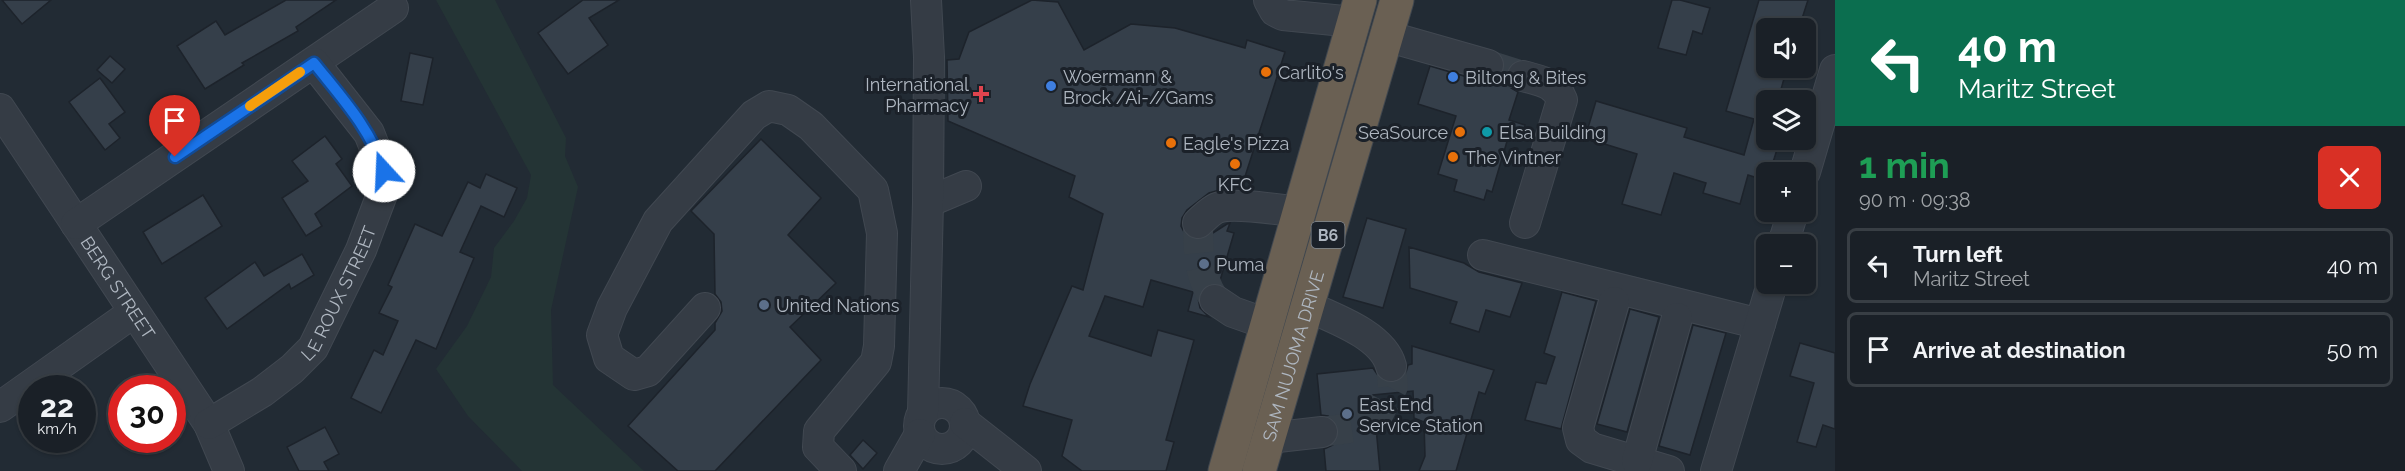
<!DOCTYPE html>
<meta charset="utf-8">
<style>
:root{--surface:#1a2027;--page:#23282f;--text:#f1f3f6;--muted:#9fa3a7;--line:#383e44}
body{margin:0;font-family:Raleway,sans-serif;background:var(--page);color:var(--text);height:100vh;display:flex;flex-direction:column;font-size:22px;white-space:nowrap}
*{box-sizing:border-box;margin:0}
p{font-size:20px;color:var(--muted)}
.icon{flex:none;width:33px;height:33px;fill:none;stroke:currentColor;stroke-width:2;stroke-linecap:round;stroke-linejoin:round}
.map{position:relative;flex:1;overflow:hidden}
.sheet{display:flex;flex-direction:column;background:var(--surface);width:570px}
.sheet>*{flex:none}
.top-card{background:#0b6e4f;color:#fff;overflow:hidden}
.buttons{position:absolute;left:1756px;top:18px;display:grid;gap:12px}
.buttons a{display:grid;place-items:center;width:60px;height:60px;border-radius:9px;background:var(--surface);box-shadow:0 2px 4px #0004,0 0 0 2px var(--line);font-size:30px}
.speed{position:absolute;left:18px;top:375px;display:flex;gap:12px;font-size:30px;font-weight:700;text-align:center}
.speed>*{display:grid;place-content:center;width:78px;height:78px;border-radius:50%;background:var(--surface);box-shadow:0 2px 4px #0004,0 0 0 2px var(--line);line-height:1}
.speed small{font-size:15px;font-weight:400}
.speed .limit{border:9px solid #d22;background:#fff;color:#111}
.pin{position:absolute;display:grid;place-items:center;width:51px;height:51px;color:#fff;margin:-62px -26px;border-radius:50% 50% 50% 0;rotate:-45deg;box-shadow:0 0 6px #0007}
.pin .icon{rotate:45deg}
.me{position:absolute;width:66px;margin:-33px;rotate:340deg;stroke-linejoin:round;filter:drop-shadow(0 0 4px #0008)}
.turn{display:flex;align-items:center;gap:21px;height:126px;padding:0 24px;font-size:27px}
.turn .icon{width:78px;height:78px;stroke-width:2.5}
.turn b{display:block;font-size:42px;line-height:51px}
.round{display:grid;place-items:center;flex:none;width:63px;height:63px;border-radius:9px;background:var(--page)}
.head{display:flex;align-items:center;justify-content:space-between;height:102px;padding:0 24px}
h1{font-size:36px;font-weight:700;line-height:45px;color:#1e9e55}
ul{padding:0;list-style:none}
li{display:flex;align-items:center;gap:18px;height:75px;margin:0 12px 9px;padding:0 12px;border:3px solid var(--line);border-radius:9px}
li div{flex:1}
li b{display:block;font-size:22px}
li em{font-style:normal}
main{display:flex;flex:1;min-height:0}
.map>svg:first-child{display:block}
.green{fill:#243435}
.building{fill:#353f4a;stroke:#1d232b;stroke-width:1.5}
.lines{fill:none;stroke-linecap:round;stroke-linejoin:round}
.minor-tunnel{stroke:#374049;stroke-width:30;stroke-dasharray:30 15;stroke-linecap:butt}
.minor-casing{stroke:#414851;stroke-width:32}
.highway-casing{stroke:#40474f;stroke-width:35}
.minor{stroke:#353c45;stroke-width:30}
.highway{stroke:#6a6053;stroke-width:33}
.route-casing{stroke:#114b97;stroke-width:15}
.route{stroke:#1a73e8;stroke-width:10}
.slow{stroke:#f59e0b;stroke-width:10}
.food-dot{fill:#e8710a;stroke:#1b2129;stroke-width:2}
.shop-dot{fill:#3f7fe0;stroke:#1b2129;stroke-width:2}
.health-dot{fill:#e0444e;stroke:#1b2129;stroke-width:2}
.culture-dot{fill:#0f9aa8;stroke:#1b2129;stroke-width:2}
.service-dot{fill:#5c6f8a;stroke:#1b2129;stroke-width:2}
.labels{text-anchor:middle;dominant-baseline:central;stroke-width:6;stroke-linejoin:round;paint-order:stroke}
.shield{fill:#1b2129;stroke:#838a93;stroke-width:1.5}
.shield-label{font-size:16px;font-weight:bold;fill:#afb7c1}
.poi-label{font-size:18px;fill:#afb7c1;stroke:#1b2129;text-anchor:start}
.street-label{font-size:18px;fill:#afb7c1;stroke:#1b2129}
</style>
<main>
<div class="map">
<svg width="1835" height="471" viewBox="0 0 1835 471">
<rect width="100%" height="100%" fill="#222b34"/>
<!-- green -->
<path class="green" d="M436 0H495L566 138 565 156 578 187 551 310 553 385 644 471H522L468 416 436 369 467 326 491 277 494 248 514 221 527 198 531 175Z"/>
<!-- building -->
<g class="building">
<path d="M2 0H51L22 24Z"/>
<path d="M286 0H336L296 27 298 31 242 63 244 65 205 89 177 46 216 21 225 35Z"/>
<path d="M583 0H619L589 18 608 45 568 74 538 33Z"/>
<path d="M1032 0 1058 2 1084 50 1131 24 1175 28 1245 48 1247 40 1285 52 1241 189H1223L1209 193 1187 210 1182 218 1181 226 1185 234 1193 239 1202 240 1227 224 1230 223 1227 231 1234 233 1219 284 1207 285 1200 291 1198 298 1200 308 1209 317 1188 311 1193 292 1151 280 1143 307 1105 296 1089 336 1151 356 1158 330 1194 340 1166 440 1174 442 1166 471H1082L1062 456 1072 420 1023 406 1030 384 1072 286 1083 290 1103 214 1069 197 1075 176 948 121 947 60 959 59 969 32Z"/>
<path d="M1672 0H1680L1710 8 1702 34 1693 31 1686 55 1658 48Z"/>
<path d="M1759 0H1808L1799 28H1767V68H1787L1778 100H1767V140L1779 143 1770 172H1767V181L1748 175 1740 204 1703 193 1706 183 1674 173 1661 215 1622 204 1637 154 1585 138 1596 101 1687 128 1684 137 1744 155 1754 119 1726 111Z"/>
<path d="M410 53 433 58 423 105 401 101Z"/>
<path d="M110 56 125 69 112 83 97 70Z"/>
<path d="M1430 66 1484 82H1492L1500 78 1505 67 1508 68 1507 81 1511 88 1518 92 1509 120 1525 125 1520 141 1508 138 1492 192 1487 190 1484 200 1454 191 1457 180 1438 174 1456 116 1418 104Z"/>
<path d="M100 78 125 112 109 124 120 138 105 150 69 102Z"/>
<path d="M325 136 342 159 336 164 352 186 315 214 322 226 306 236 282 198 308 181 292 161Z"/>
<path d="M761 139 821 198 788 235 836 283 790 327 821 360 715 471H678L628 426 715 330V323L722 311 721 302 715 294 714 234 691 211Z"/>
<path d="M486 174 517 188 504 217 481 206 460 252 474 258 436 349 416 340 381 413 351 398 374 350 383 355 398 321 379 313 392 287 388 285 415 224 442 236 468 182 480 188Z"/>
<path d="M203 195 222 226 162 264 143 232Z"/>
<path d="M1367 218 1406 229 1383 308 1343 297Z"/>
<path d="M1409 247 1464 263 1479 272 1522 283 1510 317 1486 310 1479 332 1450 323 1457 302 1410 288Z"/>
<path d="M302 254 314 275 291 289 289 284 227 329 205 298 255 262 264 276Z"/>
<path d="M1562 292 1596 301 1561 429 1525 420 1536 382 1546 384 1555 357 1544 353Z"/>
<path d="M1630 309 1659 317 1627 432 1597 424Z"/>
<path d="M1693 325 1726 333 1690 455 1659 446Z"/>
<path d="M1800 343 1835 353V429L1823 425 1816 447 1797 442 1814 383 1790 376Z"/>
<path d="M1412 346 1494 370 1485 394 1479 392 1456 471H1419L1425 456 1424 422 1414 418 1413 391 1373 395 1380 471H1326L1324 449 1333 445 1338 438 1339 431 1335 421 1328 416 1321 415 1317 374 1373 368 1381 380 1389 383 1397 382 1405 376 1408 365 1412 364Z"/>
<path d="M325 427 339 454 324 462 329 471H299L287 447Z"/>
<path d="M863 440 877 453 863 469 850 455Z"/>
</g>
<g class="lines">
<!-- minor-tunnel -->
<g class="minor-tunnel">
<path d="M1488 65 1523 76"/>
<path d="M1198 223C1198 249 1199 278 1215 300"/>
<path d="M1322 432 1364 426 1379 413 1393 386 1391 366"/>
</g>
<defs>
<g id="minor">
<path d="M1269 0 1275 11 1283 15 1354 22"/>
<path d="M1386 36 1488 65"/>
<path d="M1523 76C1540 81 1555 82 1562 100L1525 223"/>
<path id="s1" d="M0 109 209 424 229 471"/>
<path d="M1805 172 1835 70"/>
<path d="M928 202 966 186"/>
<path d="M1198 223C1204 218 1210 211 1217 208 1233 202 1281 210 1300 212"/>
<path d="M76 224 393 8"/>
<path d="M1783 244 1793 212"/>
<path d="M1483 255 1760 324"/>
<path d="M1215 300 1233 312 1267 324"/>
<path d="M1614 302 1578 428 1581 440 1592 448 1669 471"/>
<path d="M1307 306C1333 318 1383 335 1391 366"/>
<path d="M705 308 648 371 634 375 609 358 602 335 612 308 658 221 754 115 769 106 788 110 811 126 873 190 882 233 879 346 876 362 819 431 818 447 841 471"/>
<circle cx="942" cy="426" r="23"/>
<path d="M0 407 134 312"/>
<path d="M923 413 928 202 929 57 926 0"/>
<path d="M965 423 1026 471"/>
<path id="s2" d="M209 424 262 392 292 369 313 348 361 250 384 189V171L369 133 314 63"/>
<path d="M1269 438 1322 432"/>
<path d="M1637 461 1677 318"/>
<path d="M899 471 920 434"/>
<path d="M1716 471 1772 284"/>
</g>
<g id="highway">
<path d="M1225 471 1360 0"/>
<path id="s3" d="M1259 471 1397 0"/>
</g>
</defs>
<!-- minor casing -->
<use href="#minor" class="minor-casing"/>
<!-- highway casing -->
<use href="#highway" class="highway-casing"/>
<!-- minor -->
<use href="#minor" class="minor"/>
<!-- highway -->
<use href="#highway" class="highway"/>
</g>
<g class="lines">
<defs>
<path id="route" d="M175 157 314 63C341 97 371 129 384 171"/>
</defs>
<!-- route casing -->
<use href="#route" class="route-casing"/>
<!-- route -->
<use href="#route" class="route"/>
<!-- slow -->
<path class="slow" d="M250 106 300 72"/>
</g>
<!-- markers -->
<g class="food-dot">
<circle cx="1266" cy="72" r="6"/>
<circle cx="1460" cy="132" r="6"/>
<circle cx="1171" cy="143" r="6"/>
<circle cx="1453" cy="157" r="6"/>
<circle cx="1235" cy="164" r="6"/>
</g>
<g class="shop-dot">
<circle cx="1453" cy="77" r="6"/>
<circle cx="1051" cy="86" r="6"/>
</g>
<path class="health-dot" d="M978 85h6v6h6v6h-6v6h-6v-6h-6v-6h6z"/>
<circle class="culture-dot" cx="1487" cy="132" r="6"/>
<g class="service-dot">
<circle cx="1204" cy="264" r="6"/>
<circle cx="764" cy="305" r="6"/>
<circle cx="1347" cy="414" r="6"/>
</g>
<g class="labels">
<!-- shield labels -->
<rect class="shield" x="1311.5" y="222" width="33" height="26" rx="4.5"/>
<g class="shield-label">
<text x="1328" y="235">B6</text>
</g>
<!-- poi labels -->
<g class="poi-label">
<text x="1278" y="72">Carlito's</text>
<text x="1063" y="76">Woermann &amp;<tspan x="1063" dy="21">Brock /Ai-//Gams</tspan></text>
<text x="1465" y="77">Biltong &amp; Bites</text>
<text x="969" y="84" text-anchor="end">International<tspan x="969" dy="21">Pharmacy</tspan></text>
<text x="1448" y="132" text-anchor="end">SeaSource</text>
<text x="1499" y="132">Elsa Building</text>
<text x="1183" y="143">Eagle's Pizza</text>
<text x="1465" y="157">The Vintner</text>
<text x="1235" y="184" text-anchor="middle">KFC</text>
<text x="1216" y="264">Puma</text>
<text x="776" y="305">United Nations</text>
<text x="1359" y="404">East End<tspan x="1359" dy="21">Service Station</tspan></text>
</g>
<!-- street labels -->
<g class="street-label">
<text stroke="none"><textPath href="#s1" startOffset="214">BERG STREET</textPath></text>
<text stroke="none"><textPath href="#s2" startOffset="190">LE ROUX STREET</textPath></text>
<text stroke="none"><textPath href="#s3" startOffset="120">SAM NUJOMA DRIVE</textPath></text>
</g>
</g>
</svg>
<div class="buttons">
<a><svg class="icon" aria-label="sound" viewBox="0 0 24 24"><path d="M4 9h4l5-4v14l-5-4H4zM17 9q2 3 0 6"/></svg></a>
<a><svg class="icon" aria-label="layers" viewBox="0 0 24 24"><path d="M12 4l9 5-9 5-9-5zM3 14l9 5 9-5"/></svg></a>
<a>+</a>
<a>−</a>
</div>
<div class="speed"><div>22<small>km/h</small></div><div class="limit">30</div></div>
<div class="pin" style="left:175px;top:157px;background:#d93025"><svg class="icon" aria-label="arrive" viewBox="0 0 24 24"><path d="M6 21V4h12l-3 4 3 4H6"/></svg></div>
<svg class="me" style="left:384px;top:171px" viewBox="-20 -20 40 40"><circle r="19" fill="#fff"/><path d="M0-13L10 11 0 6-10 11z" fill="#1a73e8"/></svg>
</div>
<section class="sheet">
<div class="top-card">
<div class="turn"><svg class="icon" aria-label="left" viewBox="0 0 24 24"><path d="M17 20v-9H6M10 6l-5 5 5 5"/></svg><div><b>40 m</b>Maritz Street</div></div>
</div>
<div class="head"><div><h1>1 min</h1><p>90 m · 09:38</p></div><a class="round" style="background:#d93025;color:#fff"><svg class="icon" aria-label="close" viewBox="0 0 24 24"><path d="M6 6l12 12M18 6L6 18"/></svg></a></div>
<ul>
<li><svg class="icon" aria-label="left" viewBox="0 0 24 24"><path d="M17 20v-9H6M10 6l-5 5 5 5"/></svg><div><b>Turn left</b><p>Maritz Street</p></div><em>40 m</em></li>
<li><svg class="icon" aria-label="arrive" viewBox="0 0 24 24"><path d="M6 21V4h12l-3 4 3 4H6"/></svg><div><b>Arrive at destination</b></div><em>50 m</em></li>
</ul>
</section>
</main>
